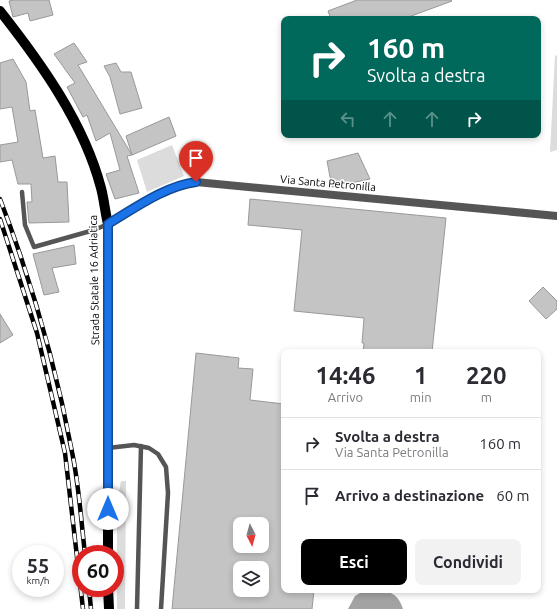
<!DOCTYPE html>
<html lang="it">
<style>
:root{--surface:#fff;--page:#f2f2f3;--text:#2b2b33;--muted:#7c7c81;--line:#e1e1e2;--accent:#000}
body{margin:0;font-family:Ubuntu,sans-serif;background:var(--page);color:var(--text);height:100vh;display:flex;flex-direction:column;font-size:15px;white-space:nowrap}
*{box-sizing:border-box;margin:0}
p{font-size:13px;color:var(--muted)}
.icon{flex:none;width:22px;height:22px;fill:none;stroke:currentColor;stroke-width:2;stroke-linecap:round;stroke-linejoin:round}
.map{position:relative;flex:1;overflow:hidden}
.side{position:absolute;left:281px;top:349px;width:260px;height:244px;display:flex;flex-direction:column;background:var(--surface);border-radius:8px;box-shadow:0 2px 6px #0003}
.side>*{flex:none}
.banner{position:absolute;left:281px;top:16px;width:260px;height:122px;border-radius:8px;box-shadow:0 2px 6px #0003;background:#00695c;color:#fff;overflow:hidden}
.needle{width:26px;rotate:174deg}
.controls{position:absolute;left:233px;top:517px;display:grid;gap:8px}
.controls a{display:grid;place-items:center;width:36px;height:36px;border-radius:8px;background:var(--surface);box-shadow:0 2px 6px #0003;font-size:20px}
.speed{position:absolute;left:12px;top:545px;display:flex;gap:8px;font-size:20px;font-weight:700;text-align:center}
.speed>*{display:grid;place-content:center;width:52px;height:52px;border-radius:50%;background:var(--surface);box-shadow:0 2px 6px #0003;line-height:1}
.speed small{font-size:10px;font-weight:400}
.speed .limit{border:6px solid #d22;background:#fff;color:#111}
.pin{position:absolute;display:grid;place-items:center;width:34px;height:34px;color:#fff;margin:-41px -17px;border-radius:50% 50% 50% 0;rotate:-45deg;box-shadow:0 0 4px #0007}
.pin .icon{rotate:45deg}
.me{position:absolute;width:44px;margin:-22px;rotate:0deg;stroke-linejoin:round;filter:drop-shadow(0 0 3px #0008)}
.turn{display:flex;align-items:center;gap:14px;height:84px;padding:0 20px;font-size:18px}
.turn .icon{width:52px;height:52px;stroke-width:2.5}
.turn b{display:block;font-size:28px;line-height:34px}
.lanes{display:flex;align-items:center;height:38px;padding:0 20px;background:#0003;justify-content:center;gap:20px;direction:ltr}
.lanes .off{opacity:.35}
.eta{display:flex;justify-content:space-evenly;align-items:center;height:68px;text-align:center}
.eta b{font-size:24px;font-weight:600;line-height:28px}
.primary-button{display:flex;gap:8px;margin-top:auto;padding:8px 20px}
.primary-button a{flex:1;height:46px;border-radius:8px;background:var(--accent);color:#fff;font-size:16px;font-weight:600;line-height:46px;text-align:center}
.primary-button a+a{background:var(--page);color:var(--text)}
ul{padding:0;list-style:none}
li{display:flex;align-items:center;gap:12px;height:52px;padding:0 20px;border-top:1px solid var(--line)}
li div{flex:1}
li b{display:block;font-size:15px}
li em{font-style:normal}
.map>svg:first-child{display:block}
.green{fill:#dcdcdc}
.water{fill:#a3a3a3}
.building{fill:#c4c4c4;stroke:#999;fill-rule:evenodd}
.lines{fill:none;stroke-linecap:round;stroke-linejoin:round}
.lane{stroke:#555;stroke-width:4.5}
.street{stroke:#555;stroke-width:8}
.primary{stroke:#000;stroke-width:10}
.rail-casing{stroke:#000;stroke-width:4.5}
.rail{stroke:#fff;stroke-width:3;stroke-dasharray:9;stroke-linecap:butt}
.route-casing{stroke:#114b97;stroke-width:10}
.route{stroke:#1a73e8;stroke-width:7}
.labels{text-anchor:middle;dominant-baseline:central;stroke-width:3;stroke-linejoin:round;paint-order:stroke}
.street-label{font-size:11px;fill:#000;stroke:#fff}
</style>
<div class="map">
<svg width="557" height="609" viewBox="0 0 557 609">
<rect width="100%" height="100%" fill="#fff"/>
<!-- green -->
<g class="green">
<path d="M557 55V150L550 152 555 56Z"/>
<path d="M172 145 184 176 147 192 137 160Z"/>
<path d="M121 481H126L125 609H117V503Z"/>
</g>
<!-- water -->
<path class="water" d="M365 590C383 590 397 589 403 609H348L355 596Z"/>
<!-- building -->
<g class="building">
<path d="M14 0H49L53 15 30 21 28 13 13 17 9 1Z"/>
<path d="M357 0H451L452 1 403 19H331L328 11Z"/>
<path d="M74 43 87 62 78 65 132 155 127 156 139 193 115 199 106 174 120 170 110 133 96 141 87 115 83 117 67 87 75 83 54 54Z"/>
<path d="M13 59 26 82 30 111 35 110 43 158 55 156 58 182H67L69 222 29 223 27 202H32L31 184H18L12 160 0 162V145L18 142 12 107 0 109V63Z"/>
<path d="M116 63 121 72H131L142 108 120 114 110 77 104 66Z"/>
<path d="M169 117 176 136 132 155 126 136Z"/>
<path d="M358 153 370 179 332 187 327 161Z"/>
<path d="M250 199 446 218 432 352H363L364 343H362L364 318 294 311 302 230 248 225Z"/>
<path d="M74 245 76 264 52 268 59 292 44 295 33 254Z"/>
<path d="M543 287 557 301V309L546 319 529 301Z"/>
<path d="M0 314 13 335 0 343Z"/>
<path d="M196 353 239 358 238 368 253 369 250 400 284 404V590H314L312 609H172ZM240 524H262V546H240ZM240 568H262V590H240Z"/>
</g>
<g class="lines">
<!-- lane -->
<g class="lane">
<path d="M22 192 25 225 34 247 94 230 108 224"/>
<path d="M108 448 134 445 149 448 158 454 166 467 168 493 161 609"/>
<path d="M137 609 141 446"/>
</g>
<!-- street -->
<path class="street" d="M108 224C135 208 164 186 196 182L557 216"/>
<!-- primary -->
<g class="primary">
<path d="M0 11C41 63 84 123 101 188 104 199 105 212 108 224V554"/>
<path d="M108 588 109 609"/>
</g>
<defs>
<g id="rail">
<path d="M0 199C31 280 56 366 72 452 79 485 81 520 85 554"/>
<path d="M0 219 37 333 65 453 83 609"/>
<path d="M89 588 91 609"/>
</g>
</defs>
<!-- rail casing -->
<use href="#rail" class="rail-casing"/>
<!-- rail -->
<use href="#rail" class="rail"/>
</g>
<g class="lines">
<defs>
<path id="route" d="M108 509V224C135 208 165 186 196 182"/>
</defs>
<!-- route casing -->
<use href="#route" class="route-casing"/>
<!-- route -->
<use href="#route" class="route"/>
</g>
<g class="labels">
<!-- street labels -->
<g class="street-label">
<text transform="translate(328 183) rotate(5)">Via Santa Petronilla</text>
<text transform="translate(94 280) rotate(-91)">Strada Statale 16 Adriatica</text>
</g>
</g>
</svg>
<div class="controls">
<a><svg class="needle" viewBox="-14 -14 28 28"><path d="M0-13l5 13h-10z" fill="#e53935"/><path d="M0 13l5-13h-10z" fill="#7c7c81"/></svg></a>
<a><svg class="icon" aria-label="layers" viewBox="0 0 24 24"><path d="M12 4l9 5-9 5-9-5zM3 14l9 5 9-5"/></svg></a>
</div>
<div class="speed"><div>55<small>km/h</small></div><div class="limit">60</div></div>
<div class="pin" style="left:196px;top:182px;background:#d93025"><svg class="icon" aria-label="arrive" viewBox="0 0 24 24"><path d="M6 21V4h12l-3 4 3 4H6"/></svg></div>
<svg class="me" style="left:108px;top:509px" viewBox="-20 -20 40 40"><circle r="19" fill="#fff"/><path d="M0-13L10 11 0 6-10 11z" fill="#1a73e8"/></svg>
<div class="banner">
<div class="turn"><svg class="icon" aria-label="right" viewBox="0 0 24 24"><path d="M7 20v-9h11M14 6l5 5-5 5"/></svg><div><b>160 m</b>Svolta a destra</div></div>
<div class="lanes"><svg class="icon off" aria-label="left" viewBox="0 0 24 24"><path d="M17 20v-9H6M10 6l-5 5 5 5"/></svg><svg class="icon off" aria-label="ahead" viewBox="0 0 24 24"><path d="M12 20V5M6 11l6-6 6 6"/></svg><svg class="icon off" aria-label="ahead" viewBox="0 0 24 24"><path d="M12 20V5M6 11l6-6 6 6"/></svg><svg class="icon" aria-label="right" viewBox="0 0 24 24"><path d="M7 20v-9h11M14 6l5 5-5 5"/></svg></div>
</div>
<section class="side">
<div class="eta">
<div><b>14:46</b><p>Arrivo</p></div>
<div><b>1</b><p>min</p></div>
<div><b>220</b><p>m</p></div>
</div>
<ul>
<li><svg class="icon" aria-label="right" viewBox="0 0 24 24"><path d="M7 20v-9h11M14 6l5 5-5 5"/></svg><div><b>Svolta a destra</b><p>Via Santa Petronilla</p></div><em>160 m</em></li>
<li><svg class="icon" aria-label="arrive" viewBox="0 0 24 24"><path d="M6 21V4h12l-3 4 3 4H6"/></svg><div><b>Arrivo a destinazione</b></div><em>60 m</em></li>
</ul>
<div class="primary-button"><a>Esci</a><a>Condividi</a></div>
</section>
</div>
